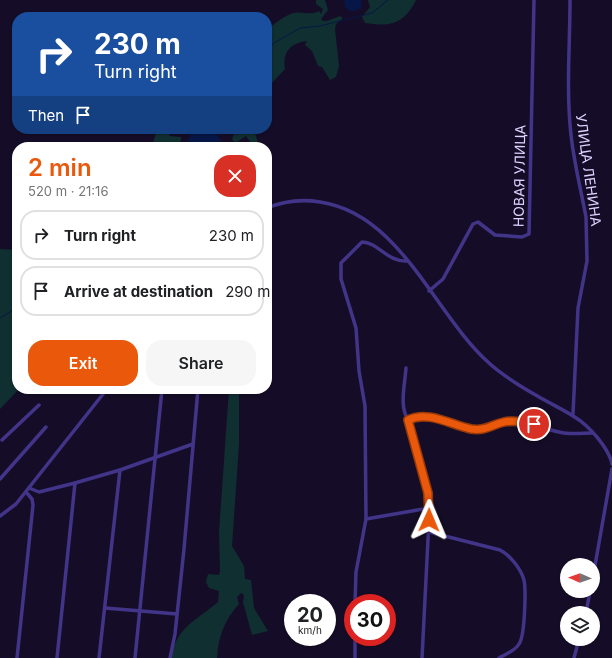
<!DOCTYPE html>
<meta charset="utf-8">
<style>
:root{--surface:#fff;--page:#f6f6f6;--text:#202124;--muted:#757577;--line:#e0e0e0;--accent:#ea580c}
body{margin:0;font-family:Inter,sans-serif;background:var(--page);color:var(--text);height:100vh;display:flex;flex-direction:column;font-size:15px;white-space:nowrap}
*{box-sizing:border-box;margin:0}
p{font-size:13px;color:var(--muted)}
.icon{flex:none;width:22px;height:22px;fill:none;stroke:currentColor;stroke-width:2;stroke-linecap:round;stroke-linejoin:round}
.map{position:relative;flex:1;overflow:hidden}
.sheet{position:absolute;left:12px;top:142px;width:260px;height:252px;display:flex;flex-direction:column;background:var(--surface);border-radius:16px;box-shadow:0 1px 3px #0004}
.sheet>*{flex:none}
.banner{position:absolute;left:12px;top:12px;width:260px;height:122px;border-radius:16px;box-shadow:0 1px 3px #0004;background:#1a4fa0;color:#fff;overflow:hidden}
.needle{width:26px;rotate:272deg}
.fabs{position:absolute;left:560px;top:558px;display:grid;gap:8px}
.fabs a{display:grid;place-items:center;width:40px;height:40px;border-radius:50%;background:var(--surface);box-shadow:0 1px 3px #0004;font-size:20px}
.speed{position:absolute;left:284px;top:594px;display:flex;gap:8px;font-size:20px;font-weight:700;text-align:center}
.speed>*{display:grid;place-content:center;width:52px;height:52px;border-radius:50%;background:var(--surface);box-shadow:0 1px 3px #0004;line-height:1}
.speed small{font-size:10px;font-weight:400}
.speed .limit{border:6px solid #d22;background:#fff;color:#111}
.pin{position:absolute;display:grid;place-items:center;width:34px;height:34px;color:#fff;margin:-17px;border:2px solid #fff;border-radius:50%;box-shadow:0 1px 4px #0007}
.me{position:absolute;width:44px;margin:-22px;rotate:1deg;stroke-linejoin:round;filter:drop-shadow(0 0 3px #0008)}
.turn{display:flex;align-items:center;gap:14px;height:84px;padding:0 16px;font-size:18px}
.turn .icon{width:52px;height:52px;stroke-width:2.5}
.turn b{display:block;font-size:28px;line-height:34px}
.then{display:flex;align-items:center;height:38px;padding:0 16px;background:#0003;gap:8px;font-size:15px}
.round{display:grid;place-items:center;flex:none;width:42px;height:42px;border-radius:16px;background:var(--page)}
.summary{display:flex;align-items:center;justify-content:space-between;height:68px;padding:0 16px}
h1{font-size:24px;font-weight:600;line-height:30px;color:var(--accent)}
.cta{display:flex;gap:8px;margin-top:auto;padding:8px 16px}
.cta a{flex:1;height:46px;border-radius:16px;background:var(--accent);color:#fff;font-size:16px;font-weight:600;line-height:46px;text-align:center}
.cta a+a{background:var(--page);color:var(--text)}
ul{padding:0;list-style:none}
li{display:flex;align-items:center;gap:12px;height:50px;margin:0 8px 6px;padding:0 8px;border:2px solid var(--line);border-radius:16px}
li div{flex:1}
li b{display:block;font-size:15px}
li em{font-style:normal}
.map>svg:first-child{display:block}
.green{fill:#102f31}
.water{fill:#061647}
.lines{fill:none;stroke-linecap:round;stroke-linejoin:round}
.stream{stroke:#061647;stroke-width:1}
.minor{stroke:#423589;stroke-width:3.5}
.route-casing{stroke:#983908;stroke-width:10}
.route{stroke:#ea580c;stroke-width:7}
.labels{text-anchor:middle;dominant-baseline:central;stroke-width:4;stroke-linejoin:round;paint-order:stroke}
.street-label{font-size:14px;fill:#ddd3ff;stroke:#150d27}
</style>
<div class="map">
<svg width="612" height="658" viewBox="0 0 612 658">
<rect width="100%" height="100%" fill="#150d27"/>
<!-- green -->
<g class="green">
<path d="M316 0H325L328 10 321 19 323 21H327L340 16 343 18 336 24 335 29 339 66 336 77 330 80 322 67 318 66 312 51 305 45 307 41C290 43 282 53 285 69L267 88V31C273 24 285 15 294 13 303 11 311 16 319 11L321 14 323 9 316 4Z"/>
<path d="M368 0H416C404 24 391 27 365 23L362 17 370 7Z"/>
<path d="M157 129H172L169 136 181 137 180 147H152Z"/>
<path d="M236 129H254L259 147H254L246 136 235 143 232 139Z"/>
<path d="M0 249 17 250V389H19L0 409Z"/>
<path d="M229 389H239V444L232 546 244 566 245 579 251 580 254 608 268 631 252 635 243 602 244 595 241 593 237 597 239 604C225 619 218 637 217 658H171C176 627 197 620 218 602L219 591 209 588 206 582 208 574 219 575 220 571 219 532Z"/>
</g>
<!-- water -->
<g class="water">
<path d="M344 0H361L362 8 351 12 345 7Z"/>
<path d="M192 129H213L225 147H182L189 139Z"/>
</g>
<g class="lines">
<!-- stream -->
<g class="stream">
<path d="M267 52 274 43 300 28 320 26 372 13 388 0"/>
<path d="M237 135 239 129"/>
<path d="M0 318 17 308"/>
</g>
<!-- minor -->
<g class="minor">
<path d="M570 0C570 45 566 90 571 135 574 163 581 190 586 217L587 261 578 308 573 414"/>
<path d="M267 208C284 201 302 199 320 202 401 214 434 314 489 363 504 377 522 387 539 397 567 413 583 417 603 445 607 451 611 457 612 464"/>
<path d="M429 291 443 279 473 224 478 222 495 235 522 237 529 234 534 0"/>
<path d="M406 368C405 384 399 406 408 420"/>
<path d="M2 440 39 405"/>
<path d="M0 479 46 427"/>
<path d="M29 488 39 492 75 483 120 470 193 444"/>
<path d="M0 516 16 504 107 389"/>
<path d="M366 519 429 508"/>
<path d="M429 532 500 550C510 555 521 569 524 580 526 590 525 636 519 644 515 651 506 654 499 658"/>
<path d="M593 577 612 469"/>
<path d="M355 603 356 572 366 519 365 406 359 371 356 328 341 279V263L362 242C378 242 387 262 407 261"/>
<path d="M105 608 177 614"/>
<path d="M586 613 590 591"/>
<path d="M17 658 33 505 32 499 26 492"/>
<path d="M57 658 75 483"/>
<path d="M99 658 120 470"/>
<path d="M135 658 162 389"/>
<path d="M170 658 175 634 184 549 198 389"/>
<path d="M355 658V637"/>
<path d="M422 658 430 500 408 420C429 409 452 426 473 429 489 431 497 421 512 421 529 421 543 429 559 432 571 435 582 433 593 433"/>
<path d="M574 658 579 639"/>
</g>
</g>
<g class="lines">
<defs>
<path id="route" d="M429 520 428 493 408 420C428 410 451 425 471 429 486 431 491 425 504 422 513 420 525 422 534 424"/>
</defs>
<!-- route casing -->
<use href="#route" class="route-casing"/>
<!-- route -->
<use href="#route" class="route"/>
</g>
<g class="labels">
<!-- street labels -->
<g class="street-label">
<text transform="translate(589 170) rotate(82)">УЛИЦА ЛЕНИНА</text>
<text transform="translate(519 176) rotate(-89)">НОВАЯ УЛИЦА</text>
</g>
</g>
</svg>
<div class="fabs">
<a><svg class="needle" viewBox="-14 -14 28 28"><path d="M0-13l5 13h-10z" fill="#e53935"/><path d="M0 13l5-13h-10z" fill="#757577"/></svg></a>
<a><svg class="icon" aria-label="layers" viewBox="0 0 24 24"><path d="M12 4l9 5-9 5-9-5zM3 14l9 5 9-5"/></svg></a>
</div>
<div class="speed"><div>20<small>km/h</small></div><div class="limit">30</div></div>
<div class="pin" style="left:534px;top:424px;background:#d93025"><svg class="icon" aria-label="arrive" viewBox="0 0 24 24"><path d="M6 21V4h12l-3 4 3 4H6"/></svg></div>
<svg class="me" style="left:429px;top:520px" viewBox="-20 -20 40 40"><path d="M0-17L14 15 0 8-14 15z" fill="#ea580c" stroke="#fff" stroke-width="4"/></svg>
<div class="banner">
<div class="turn"><svg class="icon" aria-label="right" viewBox="0 0 24 24"><path d="M7 20v-9h11M14 6l5 5-5 5"/></svg><div><b>230 m</b>Turn right</div></div>
<div class="then">Then<svg class="icon" aria-label="arrive" viewBox="0 0 24 24"><path d="M6 21V4h12l-3 4 3 4H6"/></svg></div>
</div>
<section class="sheet">
<div class="summary"><div><h1>2 min</h1><p>520 m · 21:16</p></div><a class="round" style="background:#d93025;color:#fff"><svg class="icon" aria-label="close" viewBox="0 0 24 24"><path d="M6 6l12 12M18 6L6 18"/></svg></a></div>
<ul>
<li><svg class="icon" aria-label="right" viewBox="0 0 24 24"><path d="M7 20v-9h11M14 6l5 5-5 5"/></svg><div><b>Turn right</b></div><em>230 m</em></li>
<li><svg class="icon" aria-label="arrive" viewBox="0 0 24 24"><path d="M6 21V4h12l-3 4 3 4H6"/></svg><div><b>Arrive at destination</b></div><em>290 m</em></li>
</ul>
<div class="cta"><a>Exit</a><a>Share</a></div>
</section>
</div>
